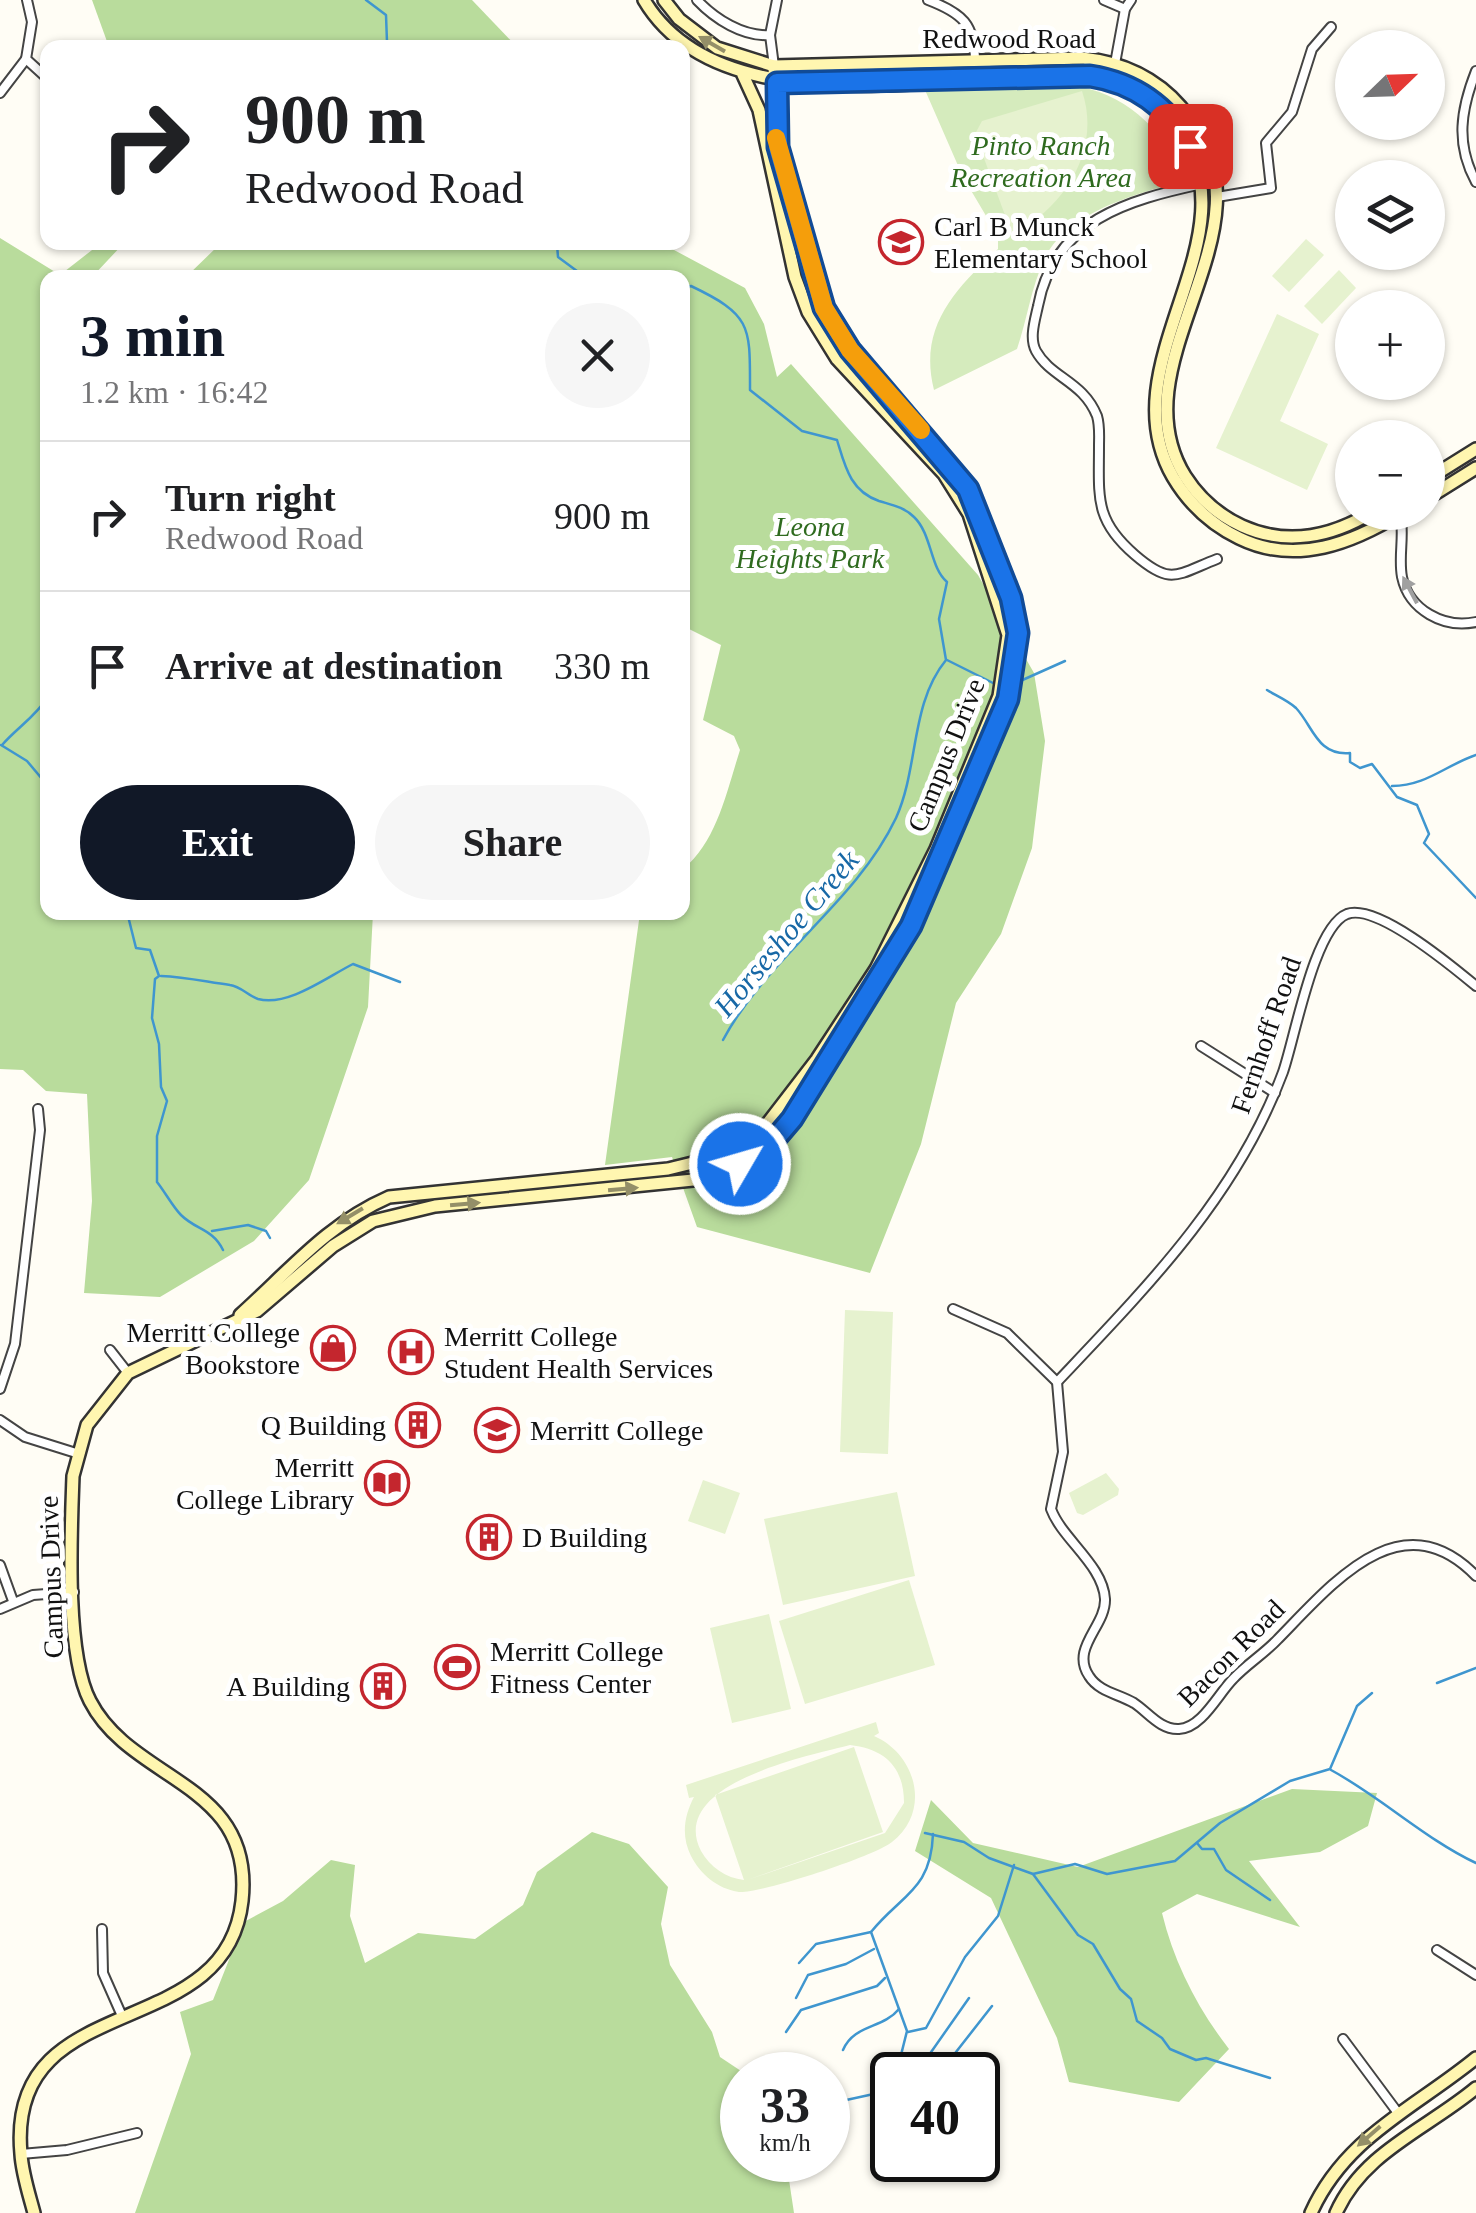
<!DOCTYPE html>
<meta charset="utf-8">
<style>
:root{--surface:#fff;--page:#f6f6f6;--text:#202124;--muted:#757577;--line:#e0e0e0;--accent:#111827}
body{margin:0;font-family:"Times New Roman",serif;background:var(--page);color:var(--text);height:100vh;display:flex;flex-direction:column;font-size:38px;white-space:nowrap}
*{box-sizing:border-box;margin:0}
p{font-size:32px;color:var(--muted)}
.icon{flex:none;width:55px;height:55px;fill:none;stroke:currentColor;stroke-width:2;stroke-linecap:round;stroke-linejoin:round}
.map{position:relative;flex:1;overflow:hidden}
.sheet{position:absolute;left:40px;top:270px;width:650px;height:650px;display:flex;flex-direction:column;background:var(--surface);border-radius:20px;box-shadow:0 2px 8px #0004}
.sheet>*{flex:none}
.banner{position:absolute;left:40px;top:40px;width:650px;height:210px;border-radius:20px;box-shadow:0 2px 8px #0004;background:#fff;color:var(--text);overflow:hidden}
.needle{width:65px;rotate:67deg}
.tools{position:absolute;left:1335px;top:30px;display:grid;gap:20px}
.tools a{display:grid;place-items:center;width:110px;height:110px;border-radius:50%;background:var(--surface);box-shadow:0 2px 8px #0004;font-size:50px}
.speed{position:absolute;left:720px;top:2052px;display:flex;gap:20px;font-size:50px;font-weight:700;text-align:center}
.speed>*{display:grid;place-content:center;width:130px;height:130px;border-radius:50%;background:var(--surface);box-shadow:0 2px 8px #0004;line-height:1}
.speed small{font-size:25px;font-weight:400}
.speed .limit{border:5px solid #111;border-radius:15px;background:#fff;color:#111}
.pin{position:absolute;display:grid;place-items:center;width:85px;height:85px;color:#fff;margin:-42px;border-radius:20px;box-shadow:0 5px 15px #0006}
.me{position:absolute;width:110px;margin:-55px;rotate:52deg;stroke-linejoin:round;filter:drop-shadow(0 0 8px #0008)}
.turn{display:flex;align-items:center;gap:35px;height:210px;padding:0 40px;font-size:45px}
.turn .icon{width:130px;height:130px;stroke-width:2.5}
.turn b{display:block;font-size:70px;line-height:85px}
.round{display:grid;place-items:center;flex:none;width:105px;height:105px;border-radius:52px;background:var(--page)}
.overview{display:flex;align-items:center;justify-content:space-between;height:170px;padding:0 40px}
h1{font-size:60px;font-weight:700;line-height:75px;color:var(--accent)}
.button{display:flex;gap:20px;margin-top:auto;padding:20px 40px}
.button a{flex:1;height:115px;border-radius:60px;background:var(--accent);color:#fff;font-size:40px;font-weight:700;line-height:115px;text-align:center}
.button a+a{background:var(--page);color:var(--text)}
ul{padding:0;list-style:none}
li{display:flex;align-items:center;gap:30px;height:150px;padding:0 40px;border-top:2px solid var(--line)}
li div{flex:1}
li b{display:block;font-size:38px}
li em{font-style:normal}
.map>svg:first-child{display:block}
.green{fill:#d5ebbd}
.forest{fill:#b9dc9c}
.pitch{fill:#e6f2cf;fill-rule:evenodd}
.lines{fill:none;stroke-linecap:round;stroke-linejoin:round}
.stream{stroke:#3f96cf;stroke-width:2.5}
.street-casing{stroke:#444;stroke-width:12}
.secondary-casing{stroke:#333;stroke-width:16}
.street{stroke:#fff;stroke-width:8}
.secondary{stroke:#fff6b0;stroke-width:11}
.oneway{fill:#948f68}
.oneway2{fill:#a0a0a0}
.route-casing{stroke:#114b97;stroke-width:25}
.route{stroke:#1a73e8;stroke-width:18}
.slow{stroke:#f59e0b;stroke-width:18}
.labels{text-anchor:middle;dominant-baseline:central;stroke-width:10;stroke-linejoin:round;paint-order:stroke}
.street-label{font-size:28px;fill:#111;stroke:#fff}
.park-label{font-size:28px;font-style:italic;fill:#2f6b1f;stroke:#fff}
.poi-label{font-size:28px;fill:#111;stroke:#fff;text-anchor:start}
.water-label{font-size:30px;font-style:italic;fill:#1768a6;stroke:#fff}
</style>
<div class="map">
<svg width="1476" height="2213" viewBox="0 0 1476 2213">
<rect width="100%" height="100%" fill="#fffdf5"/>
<!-- green -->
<path class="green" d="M1081 87C1132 97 1165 135 1188 180 1142 192 1066 211 1044 260 1031 288 1027 320 1017 349L934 390C918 327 955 289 998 249V236L963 177 925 90Z"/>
<!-- forest -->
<g class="forest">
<path d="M92 0H472L517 47H109Z"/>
<path d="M0 238 60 275 101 243H124L92 277 48 278V912L373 913 368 1007 309 1180 254 1241 160 1297 84 1293 92 1201 87 1094 46 1091 23 1070 0 1069Z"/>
<path d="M221 243H661L745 288 764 324 777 377 791 364 978 575 1034 673 1045 741 1032 848 1001 934 956 1003 921 1144 870 1273 697 1227 672 1157 605 1165 640 913 682 912 683 869C717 842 727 790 740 750L734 736 703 720 721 645 683 626 682 278H185Z"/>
<path d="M1292 1789 1377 1793 1368 1826 1320 1852 1249 1861 1300 1927 1197 1894 1162 1913C1174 1963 1198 2009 1229 2049L1179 2102 1069 2082 1057 2038 991 1898 915 1851 931 1800 973 1843 1078 1867Z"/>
<path d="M592 1832 629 1844 668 1887 661 1924 670 1965 712 2032 720 2057 747 2075H742V2160H786L794 2213H135L191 2054 180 2012 213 2000 244 1922 283 1901 331 1860 355 1865 350 1916 365 1963 418 1933 475 1939 523 1905 537 1872Z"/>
</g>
<!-- pitch -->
<g class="pitch">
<path d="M1082 91C1102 150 1064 209 1012 234L975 134 982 121Z"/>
<path d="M1306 239 1324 255 1289 292 1272 276Z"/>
<path d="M1339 270 1356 288 1322 324 1304 306Z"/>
<path d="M1277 314 1319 334 1280 421 1328 444 1307 490 1216 448Z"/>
<path d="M845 1310 893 1312 888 1454 840 1452Z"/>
<path d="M1106 1473 1119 1489 1118 1495 1083 1515 1077 1513 1069 1493Z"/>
<path d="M703 1480 740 1493 725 1534 688 1521Z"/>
<path d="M897 1492 915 1576 783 1605 764 1519Z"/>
<path d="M909 1580 935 1665 805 1704 779 1621Z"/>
<path d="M769 1614 791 1709 732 1723 710 1628Z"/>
<path d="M876 1722 879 1733 874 1736C916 1754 932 1811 892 1842 875 1856 760 1894 739 1892 718 1889 700 1874 691 1856 681 1836 684 1816 694 1797L689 1798 686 1785ZM850 1745C885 1749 904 1767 904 1803L885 1833 747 1880 883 1832 854 1747 715 1795 744 1880C726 1878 710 1867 701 1851 667 1784 807 1756 850 1745Z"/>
</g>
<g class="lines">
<!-- stream -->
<g class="stream">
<path d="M366 0 386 15 387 42 401 48"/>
<path d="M552 242 557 244 558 257 581 274 599 278"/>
<path d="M682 289 691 286C752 315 750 326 750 390L802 431 837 440C845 466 850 491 879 501 892 505 904 507 914 517 932 534 930 568 947 582L939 619 946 660C910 704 919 767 896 818 855 904 768 956 723 1040"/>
<path d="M947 660 995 684"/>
<path d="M1018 682 1065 661"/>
<path d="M1267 690C1275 695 1289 701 1296 708 1313 726 1317 756 1350 753V762L1360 768 1372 764 1397 797 1417 805 1429 834 1424 843 1476 898"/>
<path d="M1 745 27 761 48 786"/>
<path d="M2 745C18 727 35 717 48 697"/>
<path d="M1392 786C1426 786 1446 765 1476 755"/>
<path d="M127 912 136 948 150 950 159 976 155 979 152 1018 159 1044 161 1087 167 1101 157 1136V1182C165 1192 173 1207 181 1215 196 1230 213 1229 223 1250"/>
<path d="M161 976C186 977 207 982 230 985 240 986 249 996 258 999 288 1007 327 977 353 964L400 982"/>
<path d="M212 1231 248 1225 266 1231 270 1238"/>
<path d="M1437 1683 1476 1668"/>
<path d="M1331 1770C1381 1797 1425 1839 1476 1863"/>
<path d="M925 1833 964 1842 989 1858 1033 1874 1078 1935 1093 1944 1120 1989 1131 1999 1137 2021 1162 2038 1170 2049 1196 2060 1206 2058 1270 2078"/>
<path d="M1197 1843 1202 1849H1214L1226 1870 1270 1900"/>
<path d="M1033 1874 1075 1864 1107 1874 1175 1861 1220 1823 1290 1781 1330 1769 1357 1706 1372 1693"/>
<path d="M799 1963 816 1944 871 1932"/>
<path d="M796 1998 808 1975 846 1964 874 1949"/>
<path d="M786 2032 801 2010 877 1986 885 1978"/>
<path d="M908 2032 926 2028 965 1957 998 1916 1014 1865"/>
<path d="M843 2050C854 2024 883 2029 899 2009"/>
<path d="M896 2075 907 2031 871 1932C902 1894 931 1890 933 1834"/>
<path d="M915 2075 969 1998"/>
<path d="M938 2075 992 2006"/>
<path d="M828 2104 892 2090"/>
</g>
<defs>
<g id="street">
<path d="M27 0 32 22 26 59 48 79"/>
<path d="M697 0C715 19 743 37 770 35L777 0"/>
<path d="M928 0C962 13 975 24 975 62"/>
<path d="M1104 0 1125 9"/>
<path d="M770 35 774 66"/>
<path d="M1476 71C1461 109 1455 144 1476 182"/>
<path d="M1112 80 1125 9 1131 0"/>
<path d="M0 93 26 59"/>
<path d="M1202 184C1128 200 1054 220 1038 306 1035 320 1029 338 1036 351 1051 378 1083 381 1097 416 1100 426 1099 436 1099 446 1099 497 1094 520 1135 555 1171 586 1176 575 1217 559"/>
<path d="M1217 197 1271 188 1266 143 1292 112 1312 49 1331 27"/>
<path d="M1400 513C1405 535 1398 556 1402 577 1409 610 1444 629 1476 622"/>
<path d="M1201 1046 1275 1093"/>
<path d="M953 1309 1007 1333 1057 1382 1063 1452 1051 1509C1062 1539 1103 1565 1105 1599 1106 1626 1070 1648 1089 1676 1099 1692 1119 1694 1134 1703 1148 1712 1160 1730 1179 1729 1202 1728 1218 1694 1233 1679 1247 1664 1264 1654 1278 1639 1333 1583 1401 1499 1476 1576"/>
<path d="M110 1350 128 1373"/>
<path d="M1057 1382C1146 1288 1237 1196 1283 1072 1295 1038 1314 927 1347 914 1377 903 1453 967 1476 986"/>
<path d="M0 1389 15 1344 40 1130 38 1109"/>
<path d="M0 1420 25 1437 76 1453"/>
<path d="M0 1565 13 1601"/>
<path d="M0 1609 33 1595 74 1592"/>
<path d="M102 1929 103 1973 122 2016"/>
<path d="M1437 1950 1476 1975"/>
<path d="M1343 2039 1398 2113"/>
<path d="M21 2154 67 2150 137 2133"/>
</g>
<g id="secondary">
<path d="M644 0C721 130 952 72 1080 75 1116 78 1150 92 1173 121 1264 234 1105 359 1173 477 1189 504 1210 524 1239 538 1296 566 1353 543 1403 512"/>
<path d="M664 0 679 19 717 48 774 66 1082 58C1121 62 1155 77 1181 107 1288 225 1112 358 1185 476 1199 498 1218 515 1242 526 1286 546 1331 537 1372 512"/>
<path d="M1428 479 1476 449"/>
<path d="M1428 498 1476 468"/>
<path d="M240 1315C289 1271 327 1224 389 1197L668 1169 717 1157 764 1128 817 1059 876 969 936 849 999 696 1008 635 969 514 944 474 837 359 808 312 795 277 759 110 743 75"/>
<path d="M34 2213C29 2194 22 2173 21 2154 5 1985 226 2047 242 1901 255 1781 132 1783 90 1701 65 1653 71 1532 73 1476L87 1425 128 1373 257 1311 333 1246 373 1221 435 1206 703 1179 755 1156 791 1119 911 926 1009 699 1018 656 1015 613 968 489 850 349 824 309 777 147 774 66"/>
<path d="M1311 2213C1345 2137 1415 2108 1476 2058"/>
<path d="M1336 2213C1363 2152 1427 2129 1476 2088"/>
</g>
</defs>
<!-- street casing -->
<use href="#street" class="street-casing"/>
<!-- secondary casing -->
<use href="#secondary" class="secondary-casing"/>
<!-- street -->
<use href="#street" class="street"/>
<!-- secondary -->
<use href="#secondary" class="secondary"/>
</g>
<!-- one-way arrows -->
<defs><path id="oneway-solid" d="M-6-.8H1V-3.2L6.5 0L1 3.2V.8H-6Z" transform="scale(2.5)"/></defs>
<g class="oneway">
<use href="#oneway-solid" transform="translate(712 44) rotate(-150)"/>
<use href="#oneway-solid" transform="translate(623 1189) rotate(-5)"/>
<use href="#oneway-solid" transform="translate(465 1204) rotate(-5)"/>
<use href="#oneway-solid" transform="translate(350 1216) rotate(149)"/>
<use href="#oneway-solid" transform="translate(1369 2136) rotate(139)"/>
</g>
<use class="oneway2" href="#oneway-solid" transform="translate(1410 590) rotate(-118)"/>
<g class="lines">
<defs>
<path id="route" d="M740 1164 775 1139 792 1119 911 926 1008 699 1018 633 1011 598 968 489 850 350 824 308 778 147 777 83 1090 76C1135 83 1168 107 1190 146"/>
</defs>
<!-- route casing -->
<use href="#route" class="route-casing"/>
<!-- route -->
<use href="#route" class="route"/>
<!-- slow -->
<path class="slow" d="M776 138 824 308 850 350 921 430"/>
</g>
<!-- icons -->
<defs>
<symbol id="school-ring" viewBox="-11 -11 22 22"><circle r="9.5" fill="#fff" stroke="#c4262e" stroke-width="1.5"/><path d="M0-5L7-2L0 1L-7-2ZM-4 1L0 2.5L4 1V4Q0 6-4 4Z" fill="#c4262e"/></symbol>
<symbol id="shop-ring" viewBox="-11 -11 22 22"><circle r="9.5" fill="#fff" stroke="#c4262e" stroke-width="1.5"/><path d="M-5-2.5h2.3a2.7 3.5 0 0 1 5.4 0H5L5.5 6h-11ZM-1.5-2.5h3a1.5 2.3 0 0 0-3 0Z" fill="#c4262e"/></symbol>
<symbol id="hospital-ring" viewBox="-11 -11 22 22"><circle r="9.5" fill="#fff" stroke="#c4262e" stroke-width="1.5"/><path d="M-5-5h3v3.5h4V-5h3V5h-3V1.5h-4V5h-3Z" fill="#c4262e"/></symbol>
<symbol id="building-ring" viewBox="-11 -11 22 22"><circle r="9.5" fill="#fff" stroke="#c4262e" stroke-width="1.5"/><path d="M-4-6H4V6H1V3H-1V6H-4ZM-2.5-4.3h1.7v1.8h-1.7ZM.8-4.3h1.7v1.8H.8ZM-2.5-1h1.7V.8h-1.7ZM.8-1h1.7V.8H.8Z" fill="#c4262e"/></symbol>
<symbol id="university-ring" viewBox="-11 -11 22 22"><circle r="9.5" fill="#fff" stroke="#c4262e" stroke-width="1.5"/><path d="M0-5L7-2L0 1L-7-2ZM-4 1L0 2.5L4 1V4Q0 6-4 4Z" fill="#c4262e"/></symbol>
<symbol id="library-ring" viewBox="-11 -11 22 22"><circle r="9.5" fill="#fff" stroke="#c4262e" stroke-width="1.5"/><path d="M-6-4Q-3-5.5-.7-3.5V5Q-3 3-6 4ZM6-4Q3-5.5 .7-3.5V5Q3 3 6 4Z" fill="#c4262e"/></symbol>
<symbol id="stadium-ring" viewBox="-11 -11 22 22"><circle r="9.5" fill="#fff" stroke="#c4262e" stroke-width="1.5"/><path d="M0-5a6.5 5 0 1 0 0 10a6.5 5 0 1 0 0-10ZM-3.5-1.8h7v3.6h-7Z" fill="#c4262e"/></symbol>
</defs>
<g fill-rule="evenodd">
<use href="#school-ring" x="876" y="217" width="50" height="50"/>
<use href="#shop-ring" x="308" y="1323" width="50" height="50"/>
<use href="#hospital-ring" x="386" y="1327" width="50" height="50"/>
<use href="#building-ring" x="393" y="1400" width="50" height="50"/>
<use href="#university-ring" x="472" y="1405" width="50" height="50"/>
<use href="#library-ring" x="362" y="1458" width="50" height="50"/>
<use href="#building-ring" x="464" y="1512" width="50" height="50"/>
<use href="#stadium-ring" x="432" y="1642" width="50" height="50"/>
<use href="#building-ring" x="358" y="1661" width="50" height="50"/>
</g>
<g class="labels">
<!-- street labels -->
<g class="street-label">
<text x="1009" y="38">Redwood Road</text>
<text transform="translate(946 755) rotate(-68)">Campus Drive</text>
<text transform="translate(1266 1035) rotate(-71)">Fernhoff Road</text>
<text transform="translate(51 1577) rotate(-92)">Campus Drive</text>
<text transform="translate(1231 1653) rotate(-45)">Bacon Road</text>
</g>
<!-- park labels -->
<g class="park-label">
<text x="1041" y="145">Pinto Ranch<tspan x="1041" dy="32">Recreation Area</tspan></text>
<text x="810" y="526">Leona<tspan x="810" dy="32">Heights Park</tspan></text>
</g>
<!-- poi labels -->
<g class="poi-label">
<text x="934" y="226">Carl B Munck<tspan x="934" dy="32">Elementary School</tspan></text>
<text x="300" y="1332" text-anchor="end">Merritt College<tspan x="300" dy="32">Bookstore</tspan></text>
<text x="444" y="1336">Merritt College<tspan x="444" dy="32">Student Health Services</tspan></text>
<text x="386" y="1425" text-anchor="end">Q Building</text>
<text x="530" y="1430">Merritt College</text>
<text x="354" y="1467" text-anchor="end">Merritt<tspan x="354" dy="32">College Library</tspan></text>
<text x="522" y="1537">D Building</text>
<text x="490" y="1651">Merritt College<tspan x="490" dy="32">Fitness Center</tspan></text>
<text x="350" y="1686" text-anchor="end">A Building</text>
</g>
<!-- water labels -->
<g class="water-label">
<text transform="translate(786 933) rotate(-50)">Horseshoe Creek</text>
</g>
</g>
</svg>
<div class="tools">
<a><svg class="needle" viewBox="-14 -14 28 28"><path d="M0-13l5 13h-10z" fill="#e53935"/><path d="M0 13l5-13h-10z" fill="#757577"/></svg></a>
<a><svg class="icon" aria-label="layers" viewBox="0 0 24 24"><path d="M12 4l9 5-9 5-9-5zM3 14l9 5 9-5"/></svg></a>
<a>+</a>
<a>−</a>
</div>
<div class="speed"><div>33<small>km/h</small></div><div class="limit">40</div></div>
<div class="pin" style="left:1190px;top:146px;background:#d93025"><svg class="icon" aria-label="arrive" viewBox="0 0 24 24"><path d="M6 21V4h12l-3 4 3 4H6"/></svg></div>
<svg class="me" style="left:740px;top:1164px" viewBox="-20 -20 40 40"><circle r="17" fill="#1a73e8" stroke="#fff" stroke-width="3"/><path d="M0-11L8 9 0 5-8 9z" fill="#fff"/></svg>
<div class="banner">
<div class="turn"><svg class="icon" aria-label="right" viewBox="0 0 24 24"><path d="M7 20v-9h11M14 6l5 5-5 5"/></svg><div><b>900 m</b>Redwood Road</div></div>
</div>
<section class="sheet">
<div class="overview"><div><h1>3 min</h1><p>1.2 km · 16:42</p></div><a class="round"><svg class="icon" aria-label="close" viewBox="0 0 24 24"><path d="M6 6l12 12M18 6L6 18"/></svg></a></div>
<ul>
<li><svg class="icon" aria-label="right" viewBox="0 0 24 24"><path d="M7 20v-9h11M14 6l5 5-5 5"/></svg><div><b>Turn right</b><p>Redwood Road</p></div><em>900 m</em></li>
<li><svg class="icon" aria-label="arrive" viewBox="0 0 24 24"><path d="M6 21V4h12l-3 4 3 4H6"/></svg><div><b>Arrive at destination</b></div><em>330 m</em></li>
</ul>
<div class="button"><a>Exit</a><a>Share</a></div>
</section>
</div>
